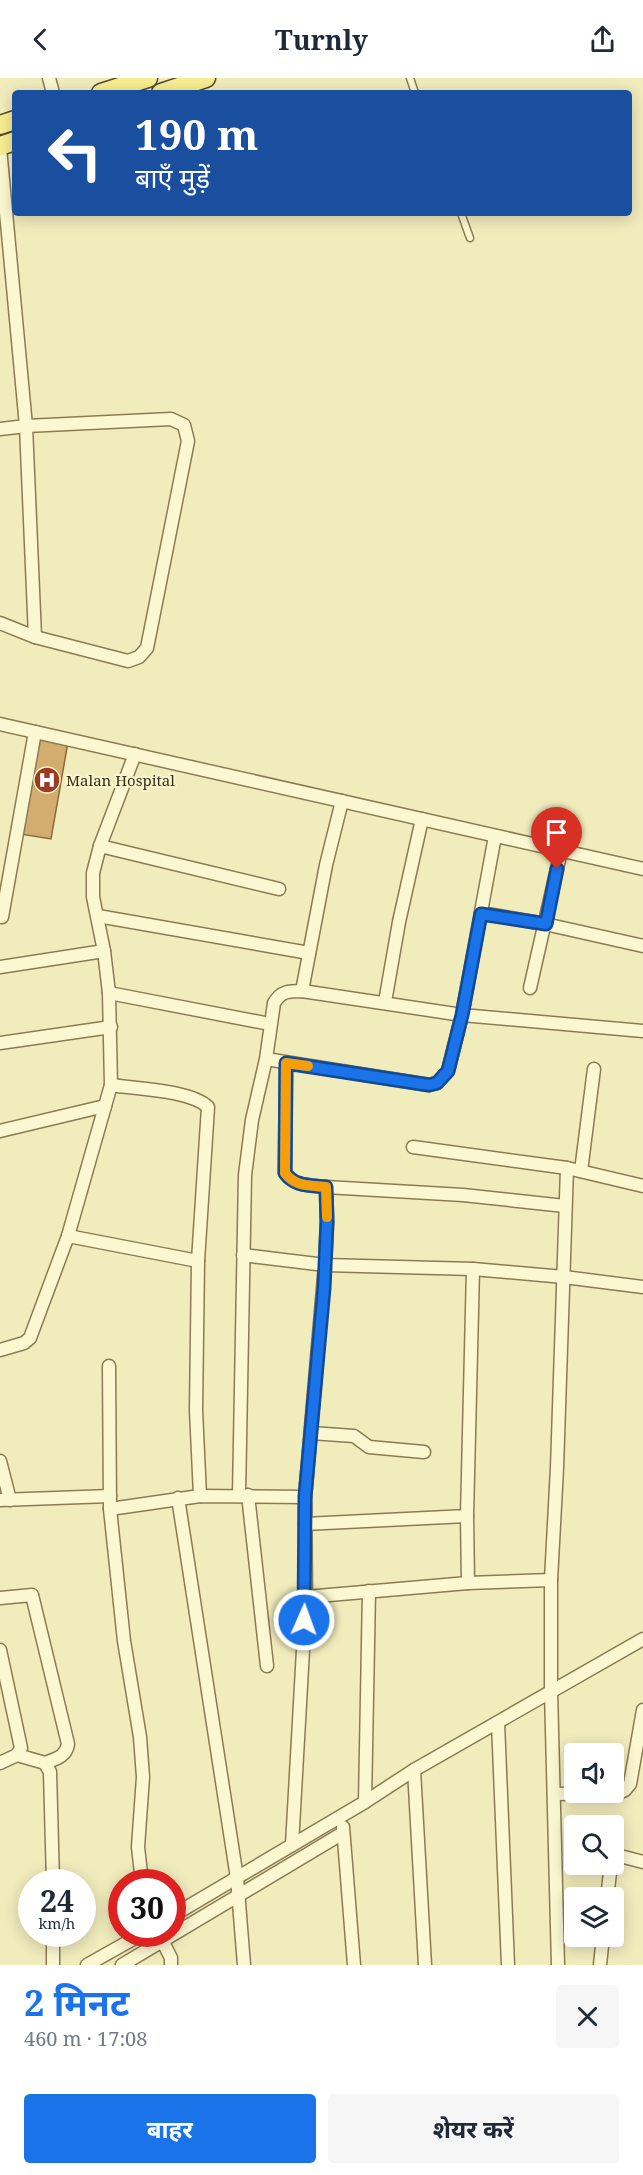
<!DOCTYPE html>
<html lang="hi">
<meta charset="utf-8">
<style>
:root{--surface:#fff;--page:#f6f6f7;--text:#1f2937;--muted:#747a83;--accent:#1a73e8}
body{margin:0;font-family:"Noto Serif","Noto Sans Devanagari",serif;background:var(--page);color:var(--text);height:100vh;display:flex;flex-direction:column;font-size:22px;white-space:nowrap}
*{box-sizing:border-box;margin:0}
p{font-size:20px;color:var(--muted)}
.icon{flex:none;width:33px;height:33px;fill:none;stroke:currentColor;stroke-width:2;stroke-linecap:round;stroke-linejoin:round}
.map{position:relative;height:1887px;overflow:hidden}
.side{display:flex;flex-direction:column;background:var(--surface);flex:1}
.side>*{flex:none}
.top-card{position:absolute;left:12px;top:12px;width:620px;height:126px;border-radius:6px;box-shadow:0 3px 15px #0003;background:#1a4fa0;color:#fff;overflow:hidden}
.tools{position:absolute;left:564px;top:1665px;display:grid;gap:12px}
.tools a{display:grid;place-items:center;width:60px;height:60px;border-radius:6px;background:var(--surface);box-shadow:0 3px 15px #0003;font-size:30px}
.speed{position:absolute;left:18px;top:1791px;display:flex;gap:12px;font-size:30px;font-weight:700;text-align:center}
.speed>*{display:grid;place-content:center;width:78px;height:78px;border-radius:50%;background:var(--surface);box-shadow:0 3px 15px #0003;line-height:1}
.speed small{font-size:15px;font-weight:400}
.speed .limit{border:9px solid #d22;background:#fff;color:#111}
.pin{position:absolute;display:grid;place-items:center;width:51px;height:51px;color:#fff;margin:-62px -26px;border-radius:50% 50% 50% 0;rotate:-45deg;box-shadow:0 0 6px #0007}
.pin .icon{rotate:45deg}
.me{position:absolute;width:66px;margin:-33px;rotate:2deg;stroke-linejoin:round;filter:drop-shadow(0 0 4px #0008)}
.turn{display:flex;align-items:center;gap:21px;height:126px;padding:0 24px;font-size:27px}
.turn .icon{width:78px;height:78px;stroke-width:2.5}
.turn b{display:block;font-size:42px;line-height:51px}
.round{display:grid;place-items:center;flex:none;width:63px;height:63px;border-radius:6px;background:var(--page)}
.summary{display:flex;align-items:center;justify-content:space-between;height:102px;padding:0 24px}
h1{font-size:36px;font-weight:700;line-height:45px;color:var(--accent)}
.primary-button{display:flex;gap:12px;margin-top:auto;padding:12px 24px}
.primary-button a{flex:1;height:69px;border-radius:6px;background:var(--accent);color:#fff;font-size:24px;font-weight:700;line-height:69px;text-align:center}
.primary-button a+a{background:var(--page);color:var(--text)}
header{display:flex;justify-content:space-between;align-items:center;height:78px;padding:0 24px;background:var(--surface);font-size:27px;font-weight:700}
.map>svg:first-child{display:block}
.building{fill:#d2ad6f;stroke:#8a6a39;stroke-width:1.5}
.lines{fill:none;stroke-linecap:round;stroke-linejoin:round}
.service-casing{stroke:#897c55;stroke-width:9}
.minor-casing{stroke:#897c55;stroke-width:15}
.primary-casing{stroke:#56482a;stroke-width:21}
.service{stroke:#fbf7d0;stroke-width:6}
.minor{stroke:#fbf7d0;stroke-width:12}
.primary{stroke:#f8ed90;stroke-width:18}
.route-casing{stroke:#114b97;stroke-width:15}
.route{stroke:#1a73e8;stroke-width:10}
.slow{stroke:#f59e0b;stroke-width:10}
.labels{text-anchor:middle;dominant-baseline:central;stroke-width:4.5;stroke-linejoin:round;paint-order:stroke}
.poi-label{font-size:15px;fill:#372f1b;stroke:#f8f4cc;text-anchor:start}
</style>
<header><svg class="icon" aria-label="back" viewBox="0 0 24 24"><path d="M15 5l-7 7 7 7"/></svg>Turnly<svg class="icon" aria-label="share" viewBox="0 0 24 24"><path d="M12 15V3M7 8l5-5 5 5M5 13v7h14v-7"/></svg></header>
<div class="map">
<svg width="643" height="1887" viewBox="0 0 643 1887">
<rect width="100%" height="100%" fill="#f1ecbc"/>
<!-- building -->
<path class="building" d="M38 659 68 664 51 761 20 756Z"/>
<g class="lines">
<defs>
<g id="service">
<path d="M410 0 415 15"/>
<path d="M461 135 470 160"/>
</g>
<g id="minor">
<path d="M49 0 53 15"/>
<path d="M0 70 26 348 35 559 128 583 139 579 147 570 188 363 184 347 171 341 26 348 0 351"/>
<path d="M0 545 35 559"/>
<path d="M0 646 643 791"/>
<path d="M495 758 462 937 643 953"/>
<path d="M100 768 279 811"/>
<path d="M481 835 545 846 643 868"/>
<path d="M98 838 309 875"/>
<path d="M2 839 35 654"/>
<path d="M0 889 104 873"/>
<path d="M530 910 561 773"/>
<path d="M302 913 326 787 342 723"/>
<path d="M109 915 270 946"/>
<path d="M385 924 399 844 422 741"/>
<path d="M0 965 111 949"/>
<path d="M286 985 285 1095C295 1109 310 1107 326 1109L327 1144 325 1187 305 1419 306 1519 292 1767"/>
<path d="M111 1007C136 1011 190 1012 208 1029L198 1183 196 1332 200 1418"/>
<path d="M0 1053 105 1028"/>
<path d="M413 1069 567 1090 643 1108"/>
<path d="M581 1093 594 991"/>
<path d="M326 1109 463 1117 565 1128"/>
<path d="M68 1158 198 1183"/>
<path d="M243 1177 325 1187 473 1191 564 1199 643 1209"/>
<path d="M0 1272 24 1265 30 1260 68 1158 111 1007 109 915 104 873 93 819V795L100 768 135 676"/>
<path d="M109 1288 110 1431 124 1563 140 1659 143 1699 138 1769 142 1804"/>
<path d="M311 1355 354 1358 369 1369 424 1374"/>
<path d="M0 1383 10 1422"/>
<path d="M239 1417 245 1097 252 1042 266 981 274 925C281 913 289 913 302 913L462 937 448 993 437 1005 429 1007 266 981"/>
<path d="M248 1417 267 1588"/>
<path d="M178 1420 237 1800 244 1887"/>
<path d="M0 1422 110 1418"/>
<path d="M110 1431 200 1418 305 1419"/>
<path d="M467 1438 468 1505"/>
<path d="M305 1446 467 1438 473 1191"/>
<path d="M306 1519 468 1505 551 1502"/>
<path d="M0 1520 32 1517 68 1666C66 1679 55 1681 45 1685"/>
<path d="M0 1572 21 1670 17 1677 0 1685"/>
<path d="M498 1645 508 1887"/>
<path d="M17 1677 45 1685 50 1694 53 1804"/>
<path d="M414 1692 425 1887"/>
<path d="M554 1716 619 1715 625 1712 630 1706 643 1632"/>
<path d="M365 1724 369 1513"/>
<path d="M343 1749 354 1887"/>
<path d="M614 1781 620 1778 643 1784"/>
<path d="M607 1820 611 1786"/>
<path d="M172 1838 365 1724 414 1692 643 1561"/>
<path d="M53 1856V1887"/>
<path d="M159 1856 171 1880V1887"/>
<path d="M87 1887 142 1856"/>
<path d="M122 1887 343 1755"/>
<path d="M558 1887 551 1613V1502L557 1390 567 1090"/>
<path d="M600 1887 603 1858"/>
</g>
<g id="primary">
<path d="M101 15 148 0"/>
<path d="M161 15 206 0"/>
<path d="M0 47 15 42"/>
<path d="M0 68 15 63"/>
</g>
</defs>
<!-- service casing -->
<use href="#service" class="service-casing"/>
<!-- minor casing -->
<use href="#minor" class="minor-casing"/>
<!-- primary casing -->
<use href="#primary" class="primary-casing"/>
<!-- service -->
<use href="#service" class="service"/>
<!-- minor -->
<use href="#minor" class="minor"/>
<!-- primary -->
<use href="#primary" class="primary"/>
</g>
<g class="lines">
<defs>
<path id="route" d="M304 1542 305 1419 324 1210 327 1144 326 1109C310 1107 295 1109 285 1095L286 985 429 1007 437 1005 448 993 462 937 481 836 546 846 557 791"/>
</defs>
<!-- route casing -->
<use href="#route" class="route-casing"/>
<!-- route -->
<use href="#route" class="route"/>
<!-- slow -->
<path class="slow" d="M308 988 286 985 285 1095C295 1109 310 1107 326 1109L327 1139"/>
</g>
<!-- icons -->
<defs>
<symbol id="hospital-disc" viewBox="-11 -11 22 22"><circle r="9.5" fill="#9c3a21" stroke="#f8f4cc"/><path d="M-5-5h3v3.5h4V-5h3V5h-3V1.5h-4V5h-3Z" fill="#fff"/></symbol>
</defs>
<g fill-rule="evenodd">
<use href="#hospital-disc" x="32" y="687" width="30" height="30"/>
</g>
<g class="labels">
<!-- poi labels -->
<g class="poi-label">
<text x="66" y="702">Malan Hospital</text>
</g>
</g>
</svg>
<div class="tools">
<a><svg class="icon" aria-label="sound" viewBox="0 0 24 24"><path d="M4 9h4l5-4v14l-5-4H4zM17 9q2 3 0 6"/></svg></a>
<a><svg class="icon" aria-label="search" viewBox="0 0 24 24"><circle cx="10" cy="10" r="6"/><path d="M15 15l6 6"/></svg></a>
<a><svg class="icon" aria-label="layers" viewBox="0 0 24 24"><path d="M12 4l9 5-9 5-9-5zM3 14l9 5 9-5"/></svg></a>
</div>
<div class="speed"><div>24<small>km/h</small></div><div class="limit">30</div></div>
<div class="pin" style="left:557px;top:791px;background:#d93025"><svg class="icon" aria-label="arrive" viewBox="0 0 24 24"><path d="M6 21V4h12l-3 4 3 4H6"/></svg></div>
<svg class="me" style="left:304px;top:1542px" viewBox="-20 -20 40 40"><circle r="17" fill="#1a73e8" stroke="#fff" stroke-width="3"/><path d="M0-11L8 9 0 5-8 9z" fill="#fff"/></svg>
<div class="top-card">
<div class="turn"><svg class="icon" aria-label="left" viewBox="0 0 24 24"><path d="M17 20v-9H6M10 6l-5 5 5 5"/></svg><div><b>190 m</b>बाएँ मुड़ें</div></div>
</div>
</div>
<section class="side">
<div class="summary"><div><h1>2 मिनट</h1><p>460 m · 17:08</p></div><a class="round"><svg class="icon" aria-label="close" viewBox="0 0 24 24"><path d="M6 6l12 12M18 6L6 18"/></svg></a></div>
<div class="primary-button"><a>बाहर</a><a>शेयर करें</a></div>
</section>
